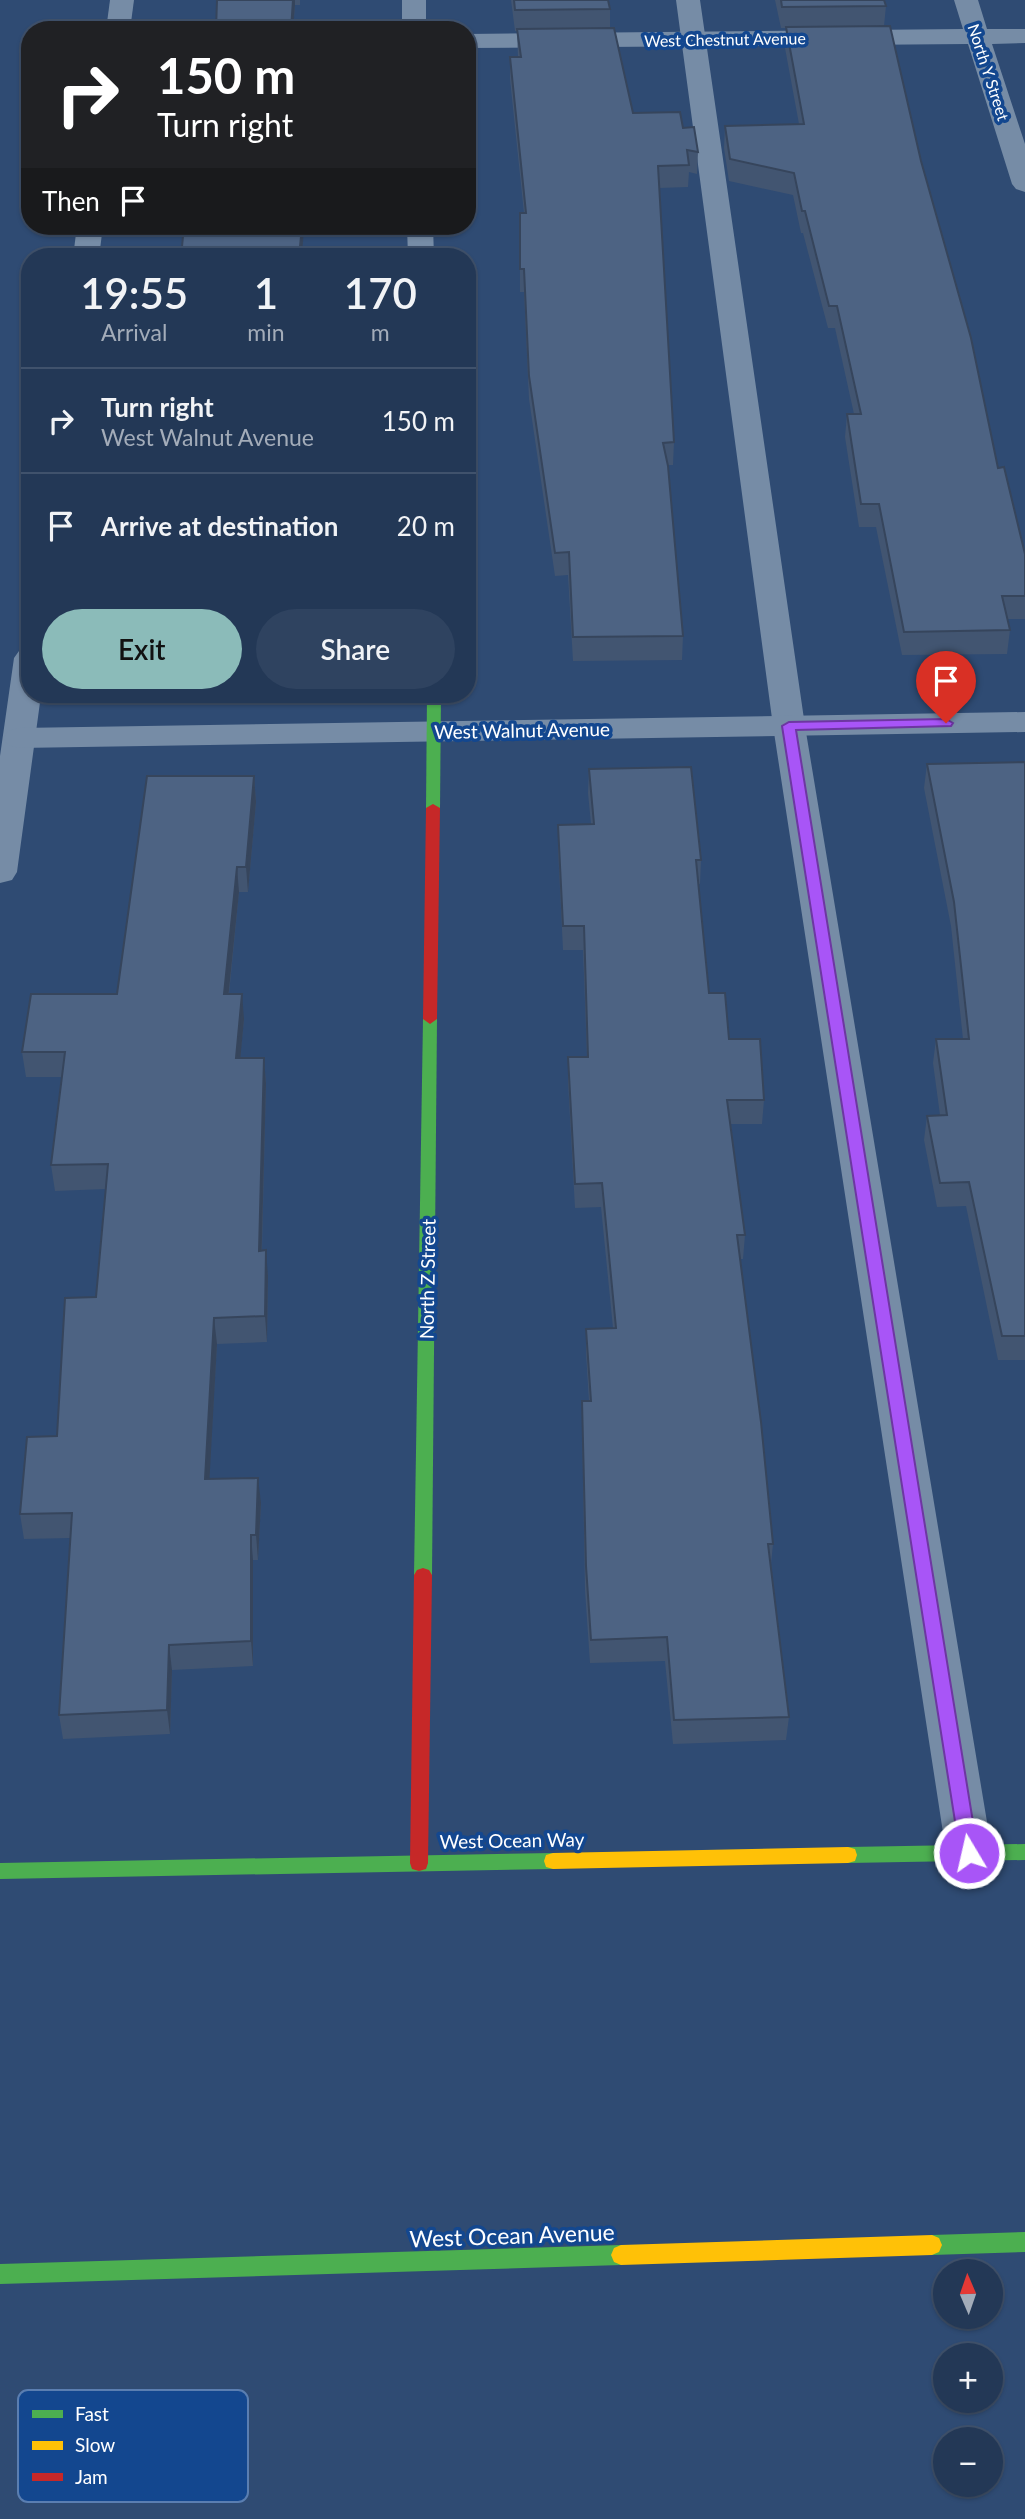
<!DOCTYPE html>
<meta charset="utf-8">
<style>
:root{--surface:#233856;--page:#2f4360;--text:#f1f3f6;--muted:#a3acb9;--line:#40526c;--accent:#8bbbb9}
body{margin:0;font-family:Lato,sans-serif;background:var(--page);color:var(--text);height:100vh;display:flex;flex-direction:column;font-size:26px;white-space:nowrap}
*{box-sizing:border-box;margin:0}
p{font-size:23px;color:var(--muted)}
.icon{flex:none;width:38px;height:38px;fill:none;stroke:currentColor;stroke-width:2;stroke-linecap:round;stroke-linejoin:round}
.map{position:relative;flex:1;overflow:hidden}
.details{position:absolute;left:21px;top:248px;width:455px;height:455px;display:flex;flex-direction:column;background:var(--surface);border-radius:28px;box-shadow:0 2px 5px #0004,0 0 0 2px var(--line)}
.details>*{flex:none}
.top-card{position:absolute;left:21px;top:21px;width:455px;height:214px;border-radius:28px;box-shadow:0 2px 5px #0004,0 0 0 2px var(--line);background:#202124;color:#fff;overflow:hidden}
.needle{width:46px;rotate:358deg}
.tools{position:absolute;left:933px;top:2259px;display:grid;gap:14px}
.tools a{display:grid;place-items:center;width:70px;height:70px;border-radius:50%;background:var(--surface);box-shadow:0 2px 5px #0004,0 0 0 2px var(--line);font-size:35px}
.pin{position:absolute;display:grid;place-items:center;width:60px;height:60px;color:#fff;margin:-72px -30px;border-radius:50% 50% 50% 0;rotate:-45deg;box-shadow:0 0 7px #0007}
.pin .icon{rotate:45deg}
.me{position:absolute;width:77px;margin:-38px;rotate:351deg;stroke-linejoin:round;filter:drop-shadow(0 0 5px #0008)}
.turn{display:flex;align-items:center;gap:24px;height:147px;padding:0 21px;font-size:32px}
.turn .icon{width:91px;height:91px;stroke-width:2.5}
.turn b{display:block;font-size:49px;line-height:60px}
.then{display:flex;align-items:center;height:66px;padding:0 21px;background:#0003;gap:14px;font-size:26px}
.eta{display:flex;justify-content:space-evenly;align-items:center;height:119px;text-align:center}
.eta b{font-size:42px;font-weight:600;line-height:49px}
.primary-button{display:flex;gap:14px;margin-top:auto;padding:14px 21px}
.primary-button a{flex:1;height:80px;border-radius:42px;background:var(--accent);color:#111;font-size:28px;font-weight:600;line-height:80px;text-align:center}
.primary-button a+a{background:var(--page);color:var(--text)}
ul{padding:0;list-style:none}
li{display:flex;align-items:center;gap:21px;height:105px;padding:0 21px;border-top:2px solid var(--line)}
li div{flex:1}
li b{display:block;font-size:26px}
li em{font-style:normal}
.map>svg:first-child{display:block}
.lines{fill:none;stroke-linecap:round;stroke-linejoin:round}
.lane{fill:#768ca6;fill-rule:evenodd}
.street{fill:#768ca6;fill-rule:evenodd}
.fast{fill:#4caf50;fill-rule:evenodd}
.slow{fill:#ffc107;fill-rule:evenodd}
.jam{fill:#c62828;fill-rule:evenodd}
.wall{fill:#425571}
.shaded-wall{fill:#36455c}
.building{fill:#4d6383;stroke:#36455c;stroke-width:2}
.route{fill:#a855f7;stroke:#6d37a1;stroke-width:2}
.labels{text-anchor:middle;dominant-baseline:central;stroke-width:7;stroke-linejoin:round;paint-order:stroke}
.far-street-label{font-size:16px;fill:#fff;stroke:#13478f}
.street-label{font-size:19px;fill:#fff;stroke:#13478f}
.near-street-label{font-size:23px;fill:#fff;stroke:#13478f}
.key{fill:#13478f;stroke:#5a7eb1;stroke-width:2}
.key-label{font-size:19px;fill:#fff}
</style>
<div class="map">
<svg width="1025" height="2519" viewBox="0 0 1025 2519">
<rect width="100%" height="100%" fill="#2f4b73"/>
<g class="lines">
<!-- lane -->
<g class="lane">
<path d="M110 0H134L130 30H106Z"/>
<path d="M676 0H700L805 726 992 1852 985 1866 969 1871 953 1866 946 1852 773 726Z"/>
<path d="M77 226H103L99 257H73Z"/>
<path d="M30 649V695H41L17 872 12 880 0 883V756L14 658 19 651Z"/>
</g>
<!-- street -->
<g class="street">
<rect x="402" y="0" width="24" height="30"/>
<path d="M954 0H978L987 29H1025V43L992 44 1025 144V192L1016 189 1012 184 968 44 467 48V34L963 29Z"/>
<path d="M407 226H433L434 257H408Z"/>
<path d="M1025 712V732L19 748 8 745 3 738 8 731 19 728Z"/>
</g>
<!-- fast -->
<g class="fast">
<path d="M427 695H441L440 808 433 812 426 808Z"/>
<path d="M430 1014 437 1019 432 1575 429 1580 423 1582 417 1580 414 1575 423 1019Z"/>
<path d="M1025 1844V1860L848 1863 841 1861 839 1855 841 1849 848 1847Z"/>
<path d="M553 1853 560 1855 562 1861 560 1867 553 1869 0 1879V1863Z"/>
<path d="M1025 2232V2252L932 2255 925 2252 922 2245 925 2238 932 2235Z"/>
<path d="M621 2245 628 2248 631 2255 628 2262 621 2265 0 2284V2264Z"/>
</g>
<!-- slow -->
<g class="slow">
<path d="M848 1847 855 1849 857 1855 855 1861 848 1863 553 1869 546 1867 544 1861 546 1855 553 1853Z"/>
<path d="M932 2235 939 2238 942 2245 939 2252 932 2255 621 2265 614 2262 611 2255 614 2248 621 2245Z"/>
</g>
<!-- jam -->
<g class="jam">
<path d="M433 804 440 808 437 1019 430 1024 423 1019 426 808Z"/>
<path d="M423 1568 429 1570 432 1575 428 1863 426 1869 419 1871 412 1869 410 1863 414 1575 417 1570Z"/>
</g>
</g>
<!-- wall -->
<g class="wall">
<path d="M217 0H300V5H295L293 30H216Z"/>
<path d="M511 0H608L610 9V28L633 113 683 128 698 152 697 174 689 172 688 187 659 188 674 442 673 465H668L683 636 682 660 573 661 568 575 555 576 529 399 524 292H520V213H524L510 79V57H518L517 31H515Z"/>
<path d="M775 0H884L886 6 884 26 921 161 998 468 1025 554V619H1007L1010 630 1007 654 902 655 876 527H859L845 437 847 414H854L835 328H828L803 233H801L793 195 729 181 724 148 725 126 799 124 785 48 786 28H781Z"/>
<path d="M1025 762V1360H998L966 1206 937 1207 924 1140 927 1116 940 1115 933 1063 936 1039H963L951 926 924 788 927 764Z"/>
<path d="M589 769 701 860 700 884H698L709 993 729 1039 764 1100 762 1124H731L745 1235 743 1259H740L773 1544 771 1564 789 1717 786 1740 673 1744 665 1661 590 1663 585 1590 582 1425V1401H589L586 1353V1329L613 1328 601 1207 575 1208 568 1082V1057H587L583 950H563L558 849V825L591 824 588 793Z"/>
<path d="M254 776 256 802 248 892H239L229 994 244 1019 240 1058H264L266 1084 262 1250 268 1276 267 1342 217 1344 209 1479 261 1503 258 1560H253V1666L172 1670 170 1734 63 1739 59 1715 70 1538 24 1539 20 1514 57 1436 96 1297 106 1189 55 1191 51 1165 62 1077H26L22 1052 117 994Z"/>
</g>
<!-- shaded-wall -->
<g class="shaded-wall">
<path d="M293 0H295V5L293 30H291Z"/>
<path d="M302 226H304L302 257H299Z"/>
<path d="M254 776 256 802 248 892 246 867Z"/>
<path d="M237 867 239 892 226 1019 224 994Z"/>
<path d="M242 994 244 1019 238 1083 236 1058Z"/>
<path d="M264 1058 266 1084 261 1276 259 1251Z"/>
<path d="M266 1250 268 1276 267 1342 265 1316Z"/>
<path d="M214 1318 217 1344 208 1505 205 1479Z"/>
<path d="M258 1478 261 1503 258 1560 256 1535Z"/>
<path d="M251 1535 253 1560V1666L251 1641Z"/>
<path d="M169 1645 172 1670 170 1734 167 1710Z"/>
</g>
<!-- building -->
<g class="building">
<path d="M217 0H293L291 30H216Z"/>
<path d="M514 0H608L610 9 515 10Z"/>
<path d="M781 0H884L886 6 782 7Z"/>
<path d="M890 26 921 161 971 338 998 468 1004 467 1025 554V596H1002L1010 630 904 632 879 504H861L847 414H861L837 306H829L805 211H802L794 173 730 159 725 126 804 124 786 27Z"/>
<path d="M614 28 633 113 680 112 683 128 694 127 698 152 687 150 689 165 658 166 674 442 663 443 668 466 683 636 573 637 569 552 555 553 529 376 524 269H520V213H526L510 57H521L517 29Z"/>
<path d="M184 226H302L299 257H181Z"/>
<path d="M1025 762V1336H1002L969 1182 940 1183 927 1116 947 1115 936 1039H969L954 902 927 764Z"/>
<path d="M691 767 701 860H696L709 993H725L729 1039H760L764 1100H727L745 1235H737L761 1422 773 1544H768L789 1717 674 1720 667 1637 591 1640 586 1566 582 1401H591L586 1329 616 1328 602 1183 575 1184 568 1057H588L584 926H563L558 825 594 824 589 769Z"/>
<path d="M147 776H254L246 867H237L224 994H242L236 1058H264L259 1251 266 1250 265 1316 214 1318 205 1479 258 1478 256 1535H251V1641L169 1645 167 1710 59 1715 72 1513 20 1514 27 1437 57 1436 65 1298 96 1297 108 1164 51 1165 65 1052H22L31 994H117Z"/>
</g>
<!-- route -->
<path class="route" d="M946 719 953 723 951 726 796 730 978 1853 976 1858 969 1861 962 1858 960 1853 782 726 789 722Z"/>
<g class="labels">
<!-- far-street labels -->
<g class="far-street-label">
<text transform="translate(725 39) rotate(-1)">West Chestnut Avenue</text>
<text transform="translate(989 72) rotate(72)">North Y Street</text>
</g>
<!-- street labels -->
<g class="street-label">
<text transform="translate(522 730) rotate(-1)">West Walnut Avenue</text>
<text transform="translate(427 1279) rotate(-89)">North Z Street</text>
<text transform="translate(512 1840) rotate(-1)">West Ocean Way</text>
</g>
<!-- near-street labels -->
<g class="near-street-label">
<text transform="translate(512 2235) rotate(-2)">West Ocean Avenue</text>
</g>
</g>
<!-- legend -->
<rect x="18" y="2390" width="230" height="112" rx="10" class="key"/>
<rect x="32" y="2410" width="31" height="8" fill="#4caf50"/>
<rect x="32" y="2441" width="31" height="9" fill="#ffc107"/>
<rect x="32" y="2473" width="31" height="8" fill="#c62828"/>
<g class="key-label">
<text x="75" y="2421">Fast</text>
<text x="75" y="2452">Slow</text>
<text x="75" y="2484">Jam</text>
</g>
</svg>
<div class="tools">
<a><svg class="needle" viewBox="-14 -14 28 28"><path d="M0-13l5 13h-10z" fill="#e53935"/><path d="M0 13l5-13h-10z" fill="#a3acb9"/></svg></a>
<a>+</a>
<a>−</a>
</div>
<div class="pin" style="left:946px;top:723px;background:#d93025"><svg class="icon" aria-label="arrive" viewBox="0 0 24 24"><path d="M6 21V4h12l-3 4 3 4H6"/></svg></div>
<svg class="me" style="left:969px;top:1853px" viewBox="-20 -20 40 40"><circle r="17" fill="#a855f7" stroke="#fff" stroke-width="3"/><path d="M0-11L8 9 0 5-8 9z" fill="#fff"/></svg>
<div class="top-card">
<div class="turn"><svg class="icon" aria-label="right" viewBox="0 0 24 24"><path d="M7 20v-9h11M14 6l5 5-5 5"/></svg><div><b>150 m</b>Turn right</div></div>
<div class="then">Then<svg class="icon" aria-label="arrive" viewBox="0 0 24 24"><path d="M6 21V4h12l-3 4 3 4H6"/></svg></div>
</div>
<section class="details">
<div class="eta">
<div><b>19:55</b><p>Arrival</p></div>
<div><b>1</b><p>min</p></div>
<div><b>170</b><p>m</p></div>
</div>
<ul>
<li><svg class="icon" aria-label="right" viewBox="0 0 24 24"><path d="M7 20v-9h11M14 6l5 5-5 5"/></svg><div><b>Turn right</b><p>West Walnut Avenue</p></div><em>150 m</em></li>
<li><svg class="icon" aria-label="arrive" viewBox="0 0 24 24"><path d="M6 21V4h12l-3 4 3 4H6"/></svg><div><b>Arrive at destination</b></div><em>20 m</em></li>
</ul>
<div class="primary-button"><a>Exit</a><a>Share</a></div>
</section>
</div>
